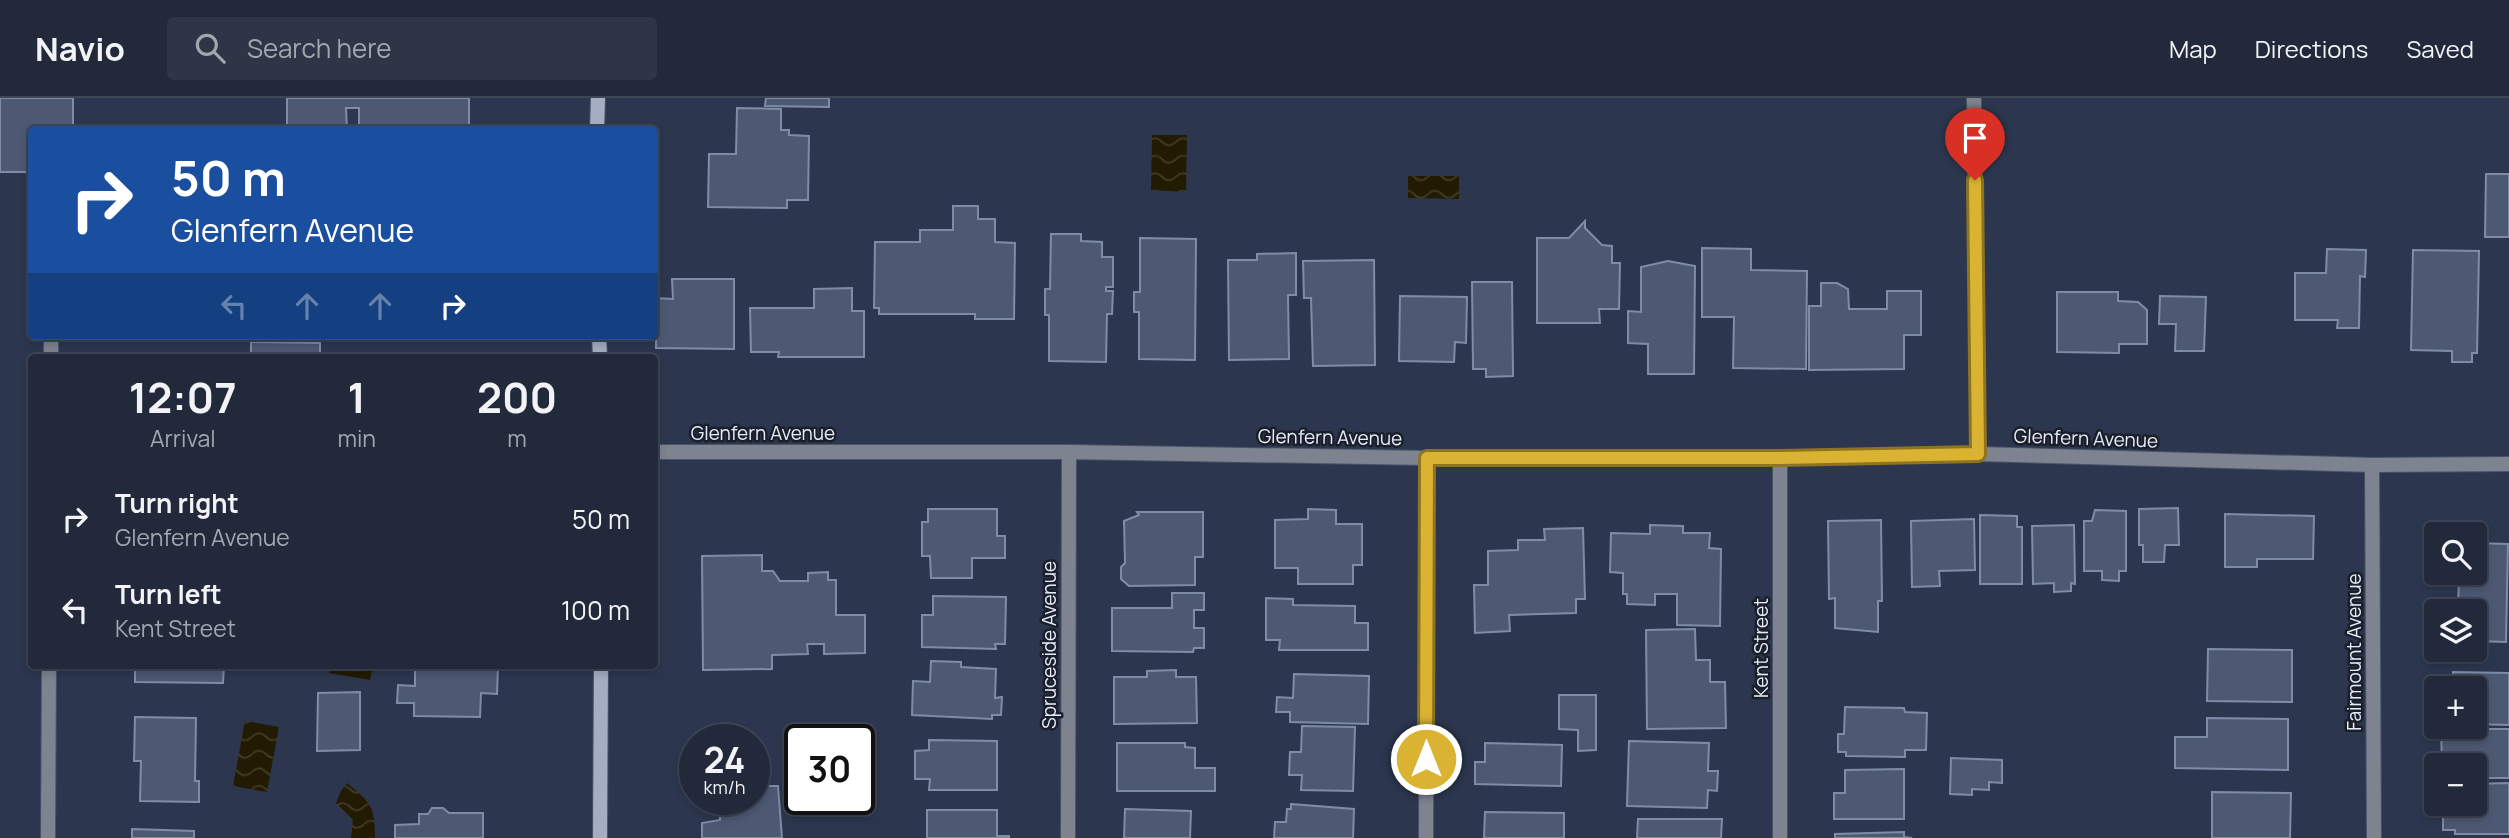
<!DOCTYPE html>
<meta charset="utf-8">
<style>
:root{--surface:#21293b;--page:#2d3546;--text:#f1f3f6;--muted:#a2a6af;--line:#3e4555}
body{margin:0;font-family:Manrope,sans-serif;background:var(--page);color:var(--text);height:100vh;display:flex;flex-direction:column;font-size:26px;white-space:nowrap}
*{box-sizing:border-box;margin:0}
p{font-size:23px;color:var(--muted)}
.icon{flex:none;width:38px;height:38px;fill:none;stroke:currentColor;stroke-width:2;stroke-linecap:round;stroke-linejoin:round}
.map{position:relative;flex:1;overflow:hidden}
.side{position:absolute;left:28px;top:256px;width:630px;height:315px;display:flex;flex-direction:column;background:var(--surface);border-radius:7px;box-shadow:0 4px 10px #0003,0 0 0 2px var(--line)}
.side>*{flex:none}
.top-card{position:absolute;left:28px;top:28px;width:630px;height:214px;border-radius:7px;box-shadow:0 4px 10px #0003,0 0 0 2px var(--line);background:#1a4fa0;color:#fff;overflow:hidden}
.buttons{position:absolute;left:2424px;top:424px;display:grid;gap:14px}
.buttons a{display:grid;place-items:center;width:63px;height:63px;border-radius:7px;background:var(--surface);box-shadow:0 4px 10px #0003,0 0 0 2px var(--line);font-size:35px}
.speed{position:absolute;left:679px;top:626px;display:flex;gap:14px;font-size:35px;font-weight:700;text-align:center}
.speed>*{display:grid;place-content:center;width:91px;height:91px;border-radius:50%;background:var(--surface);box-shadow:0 4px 10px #0003,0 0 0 2px var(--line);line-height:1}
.speed small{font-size:18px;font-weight:400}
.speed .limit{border:4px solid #111;border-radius:10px;background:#fff;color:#111}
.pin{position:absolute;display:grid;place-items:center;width:60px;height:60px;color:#fff;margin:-72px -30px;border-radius:50% 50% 50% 0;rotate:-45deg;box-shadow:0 0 7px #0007}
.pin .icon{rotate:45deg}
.me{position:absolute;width:77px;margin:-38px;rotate:0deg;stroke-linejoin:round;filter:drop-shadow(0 0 5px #0008)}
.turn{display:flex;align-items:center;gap:24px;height:147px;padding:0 28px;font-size:32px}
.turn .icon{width:91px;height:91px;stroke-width:2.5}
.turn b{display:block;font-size:49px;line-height:60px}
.lanes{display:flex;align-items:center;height:66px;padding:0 28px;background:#0003;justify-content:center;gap:35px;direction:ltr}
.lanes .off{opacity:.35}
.eta{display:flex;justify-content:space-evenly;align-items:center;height:119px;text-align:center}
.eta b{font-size:42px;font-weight:700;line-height:49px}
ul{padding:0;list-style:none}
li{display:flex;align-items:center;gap:21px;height:91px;padding:0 28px}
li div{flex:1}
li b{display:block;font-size:26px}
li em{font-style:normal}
header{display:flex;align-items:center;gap:42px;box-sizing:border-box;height:98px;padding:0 35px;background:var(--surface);border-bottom:2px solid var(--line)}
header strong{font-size:33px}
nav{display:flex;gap:38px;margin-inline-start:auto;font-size:24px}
.search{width:490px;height:63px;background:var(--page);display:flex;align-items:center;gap:18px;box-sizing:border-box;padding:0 24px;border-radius:7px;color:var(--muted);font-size:26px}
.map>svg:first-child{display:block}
.water{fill:url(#water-waves)}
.building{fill:#4d5973;stroke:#7f8ca8;stroke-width:2}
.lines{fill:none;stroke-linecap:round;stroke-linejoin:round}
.street-casing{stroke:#49546b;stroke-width:16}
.secondary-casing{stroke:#49546b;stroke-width:16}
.street{stroke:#7d838f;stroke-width:14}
.secondary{stroke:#a5aec1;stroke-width:14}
.route-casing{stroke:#8e7421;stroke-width:18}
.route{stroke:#dab333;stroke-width:12}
.labels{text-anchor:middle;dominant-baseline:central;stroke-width:5;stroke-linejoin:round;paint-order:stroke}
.street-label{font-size:19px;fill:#e4ebfb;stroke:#1a1f2a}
</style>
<header>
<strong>Navio</strong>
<div class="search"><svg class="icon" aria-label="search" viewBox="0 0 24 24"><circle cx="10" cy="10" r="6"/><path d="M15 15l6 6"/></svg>Search here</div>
<nav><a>Map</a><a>Directions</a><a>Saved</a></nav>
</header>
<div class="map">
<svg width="2509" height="740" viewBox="0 0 2509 740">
<defs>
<pattern id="water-waves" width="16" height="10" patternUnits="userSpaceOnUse" patternTransform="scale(1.75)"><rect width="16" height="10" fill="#221a01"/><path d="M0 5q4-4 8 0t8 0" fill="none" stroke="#423b27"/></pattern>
</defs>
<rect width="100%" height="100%" fill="#2c374f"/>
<!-- water -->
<g class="water">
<path d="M1152 37H1187L1186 94 1151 92Z"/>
<path d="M1408 78H1459V101L1408 100Z"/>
<path d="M330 567H373L370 582 329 575Z"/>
<path d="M245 623 279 629 267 694 233 688Z"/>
<path d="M347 685C371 705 375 708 375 740H351L353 722 336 705 341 693Z"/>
</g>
<!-- building -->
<g class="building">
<path d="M0 0H73V32H32V74H0Z"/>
<path d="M287 0H469V28L359 27V10H346L347 32H287Z"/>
<path d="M766 0H829V9L765 8Z"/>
<path d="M737 10 781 11V32H789V37L809 38 808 102H787V110L708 109 709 56H736Z"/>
<path d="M2486 76H2509V139H2485Z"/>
<path d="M953 108H978V121H995V144L1015 145 1014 221H975V216H879V210H874L875 144H920V132H953Z"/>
<path d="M1585 123V130L1602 147 1612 148V165H1620L1619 211H1599L1600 225H1537V140H1569Z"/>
<path d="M1051 136H1081V143L1102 144V159H1113V189H1106V193H1113L1112 216H1107L1106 264 1049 263V217H1045V191H1050Z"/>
<path d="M1140 140 1196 141 1195 262 1139 261V214H1134V194H1140Z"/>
<path d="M1702 150 1751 151V172L1807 173 1806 271 1733 270 1734 219H1702Z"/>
<path d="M2327 151 2366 152 2365 179 2360 178 2359 230H2337L2338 222H2295V175H2326Z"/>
<path d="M2413 152 2479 153 2477 255H2472V264H2452V253L2411 252Z"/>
<path d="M1296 155V197H1288L1289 261 1229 262 1228 162H1257V156Z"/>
<path d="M1374 162 1375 267 1313 268 1311 200H1304L1303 163Z"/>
<path d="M1668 163 1695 168 1694 276H1648V246L1628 245V213L1641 214V169Z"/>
<path d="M672 181H734V251L656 250V200L673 201Z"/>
<path d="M1472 184H1512L1513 278 1486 279V271H1473Z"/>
<path d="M1821 185H1837L1848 191 1849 211H1887V193H1921V237H1904V271L1809 272V208H1821Z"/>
<path d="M852 190V213H864V259H778L779 254H751L750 210H814V191Z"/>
<path d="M2057 194H2118V203L2138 204 2147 212V246H2119V255L2057 254Z"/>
<path d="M1400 198 1467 199 1466 245 1455 244 1454 264 1399 263Z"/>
<path d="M2160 198 2206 199 2204 253H2175L2176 226H2159Z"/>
<path d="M251 244 320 245V259H251Z"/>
<path d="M2178 410 2179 447H2165L2164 464H2143V447H2139V411Z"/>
<path d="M928 411H997V438H1005V460H972V480H931L930 458H922V424H928Z"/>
<path d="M1308 411 1336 412V426H1362V467H1353V486H1298V470H1275V422L1308 421Z"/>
<path d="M2095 412 2126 413V473H2119V483L2102 482V473H2084V423H2092Z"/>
<path d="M1137 414H1203V459H1195V487L1129 488 1121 481V469L1125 465 1124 423 1139 417Z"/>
<path d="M2225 416 2314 418 2313 461H2257V469H2225Z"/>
<path d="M1980 417 2017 418V429H2022V486H1980Z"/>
<path d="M1974 421 1975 472 1939 473 1940 488 1912 489 1911 423Z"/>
<path d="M1881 422 1882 503H1878V534L1835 530V500L1829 501 1828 423Z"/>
<path d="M1650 427 1683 428V435H1710L1709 450 1721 451 1720 528 1677 527V496H1655V507L1627 506V496H1623V475L1610 474 1611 435 1650 436Z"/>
<path d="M2074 427 2075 486 2071 485V493L2054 494V485L2033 486 2032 428Z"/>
<path d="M1583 430 1585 501H1576V515L1509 517 1510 533 1475 535 1474 487H1488V453L1518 452V442H1545L1544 431Z"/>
<path d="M2474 445 2508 446 2506 544 2474 543V513H2458L2459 474H2474Z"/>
<path d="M762 457V473H773L780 483H808V475L828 474V482H836V517H865V555L824 556V546H807L808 556 772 557V571L703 572 702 458Z"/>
<path d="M1172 495H1204V512H1194V530H1204V550H1194L1193 554 1112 553V510H1172Z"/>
<path d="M933 498 1006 499 1005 546H995L996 551 922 549V517H933Z"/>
<path d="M1266 500 1293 501V507L1355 508V525H1368V552H1279L1280 542H1266Z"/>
<path d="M1695 531 1696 562H1710V584H1725L1726 630 1647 631 1646 532Z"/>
<path d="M2208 551 2292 552V604L2207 603Z"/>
<path d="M931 563 961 564V569L996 571 995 600 1002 599 1001 617H992V621L912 617 913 583 930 584Z"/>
<path d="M135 567H224L223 585 135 584Z"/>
<path d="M415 567H498L497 596 481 595 480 619 414 618V605H397L398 587 415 588Z"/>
<path d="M1176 572V579H1196L1197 625 1114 626V579H1147V573Z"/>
<path d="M2453 574 2509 575V627L2474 626V590H2453Z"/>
<path d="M1294 576 1369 578 1368 626 1290 624V614H1276L1277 599 1293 600Z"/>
<path d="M360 594V652L317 653 318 595Z"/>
<path d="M1559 597H1596V652L1578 653V632L1559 631Z"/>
<path d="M1845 609 1904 610 1905 614 1927 615 1926 652H1905V659L1846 658V654H1838V636H1844Z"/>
<path d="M135 619 196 620 195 683H199V704L140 703 141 663H134Z"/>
<path d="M2207 620 2288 621V672L2175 670V639H2207Z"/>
<path d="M1302 628 1355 629 1353 693 1301 692 1302 677H1289L1290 654H1301Z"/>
<path d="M2441 631H2509V680H2474V667H2442Z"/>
<path d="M929 642 997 643V692H929L930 681H915V653L929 652Z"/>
<path d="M1629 643 1709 645 1708 673H1718L1717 693 1708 692 1707 710 1627 708Z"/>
<path d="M1117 645H1185V649L1195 650V670H1215V693H1117Z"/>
<path d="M1485 645 1562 647 1561 688 1475 686V664H1485Z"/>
<path d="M1951 660 2002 662V685L1989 684V692L1972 691V697L1950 696Z"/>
<path d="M1904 671V721H1834V695H1845V672Z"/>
<path d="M2509 685V736H2455V732H2443V705H2474V686Z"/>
<path d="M754 688H778L782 740H702V725L720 722V702H754Z"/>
<path d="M2212 694 2291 695 2290 740H2212Z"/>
<path d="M1291 706 1354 711 1353 740H1274L1275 724H1286L1287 711H1291Z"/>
<path d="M432 710H443L449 715H483V740H395V727L419 726V716H428Z"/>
<path d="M1125 711 1191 713 1190 740H1124Z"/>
<path d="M927 712H997V738H1009V740H927Z"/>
<path d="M1485 714 1564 715V740H1484Z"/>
<path d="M1638 721H1722L1721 740H1637Z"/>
<path d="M132 731 194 733V740H132Z"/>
<path d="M1904 734V739L1912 740H1835V736Z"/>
</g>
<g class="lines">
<defs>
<g id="street">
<path d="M1974 0 1978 356"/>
<path d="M51 259V238"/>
<path d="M654 354H1069L1427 360H1780L1978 356 2372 367 2509 366"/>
<path d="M1780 360V740"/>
<path d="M2372 367 2374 740"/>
<path d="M48 740 49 567"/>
<path d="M1068 740 1069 354"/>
<path d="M1426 740 1427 360"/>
</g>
<g id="secondary">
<path d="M597 32 598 0"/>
<path d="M599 238 600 259"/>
<path d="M600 740 601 567"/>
</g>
</defs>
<!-- street casing -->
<use href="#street" class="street-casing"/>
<!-- secondary casing -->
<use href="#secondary" class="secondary-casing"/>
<!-- street -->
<use href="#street" class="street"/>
<!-- secondary -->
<use href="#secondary" class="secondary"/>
</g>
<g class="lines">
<defs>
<path id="route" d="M1426 661 1427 360H1780L1978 356 1975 82"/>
</defs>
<!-- route casing -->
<use href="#route" class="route-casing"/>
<!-- route -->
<use href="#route" class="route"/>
</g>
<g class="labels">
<!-- street labels -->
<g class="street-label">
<text x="763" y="335">Glenfern Avenue</text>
<text transform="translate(1330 339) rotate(1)">Glenfern Avenue</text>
<text transform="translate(2086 340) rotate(2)">Glenfern Avenue</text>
<text transform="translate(1049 547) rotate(-90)">Spruceside Avenue</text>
<text transform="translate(1761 550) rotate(-90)">Kent Street</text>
<text transform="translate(2354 554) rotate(-90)">Fairmount Avenue</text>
</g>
</g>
</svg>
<div class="buttons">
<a><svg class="icon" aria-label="search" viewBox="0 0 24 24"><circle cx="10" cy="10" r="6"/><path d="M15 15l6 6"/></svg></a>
<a><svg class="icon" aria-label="layers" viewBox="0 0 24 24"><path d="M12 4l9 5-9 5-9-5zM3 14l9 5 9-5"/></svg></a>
<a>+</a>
<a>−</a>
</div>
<div class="speed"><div>24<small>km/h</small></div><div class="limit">30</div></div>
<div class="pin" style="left:1975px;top:82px;background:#d93025"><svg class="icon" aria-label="arrive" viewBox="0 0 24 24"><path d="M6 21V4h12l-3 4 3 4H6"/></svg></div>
<svg class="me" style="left:1426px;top:661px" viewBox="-20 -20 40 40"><circle r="17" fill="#dab333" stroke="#fff" stroke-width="3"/><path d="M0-11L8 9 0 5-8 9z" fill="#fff"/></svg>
<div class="top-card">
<div class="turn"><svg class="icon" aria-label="right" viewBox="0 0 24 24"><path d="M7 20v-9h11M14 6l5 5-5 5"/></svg><div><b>50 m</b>Glenfern Avenue</div></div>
<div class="lanes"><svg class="icon off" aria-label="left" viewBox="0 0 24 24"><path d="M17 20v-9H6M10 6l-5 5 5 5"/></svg><svg class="icon off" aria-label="ahead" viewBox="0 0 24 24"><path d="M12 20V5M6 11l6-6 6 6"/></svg><svg class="icon off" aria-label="ahead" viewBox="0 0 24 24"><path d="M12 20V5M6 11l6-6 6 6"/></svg><svg class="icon" aria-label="right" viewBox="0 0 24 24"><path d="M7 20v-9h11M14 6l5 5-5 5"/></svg></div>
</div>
<section class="side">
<div class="eta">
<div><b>12:07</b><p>Arrival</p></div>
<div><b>1</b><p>min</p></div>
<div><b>200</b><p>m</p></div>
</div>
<ul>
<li><svg class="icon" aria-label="right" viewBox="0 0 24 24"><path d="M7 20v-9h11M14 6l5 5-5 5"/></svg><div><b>Turn right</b><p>Glenfern Avenue</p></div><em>50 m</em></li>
<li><svg class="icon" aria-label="left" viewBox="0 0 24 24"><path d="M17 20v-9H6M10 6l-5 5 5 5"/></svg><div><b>Turn left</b><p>Kent Street</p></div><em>100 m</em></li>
</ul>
</section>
</div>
